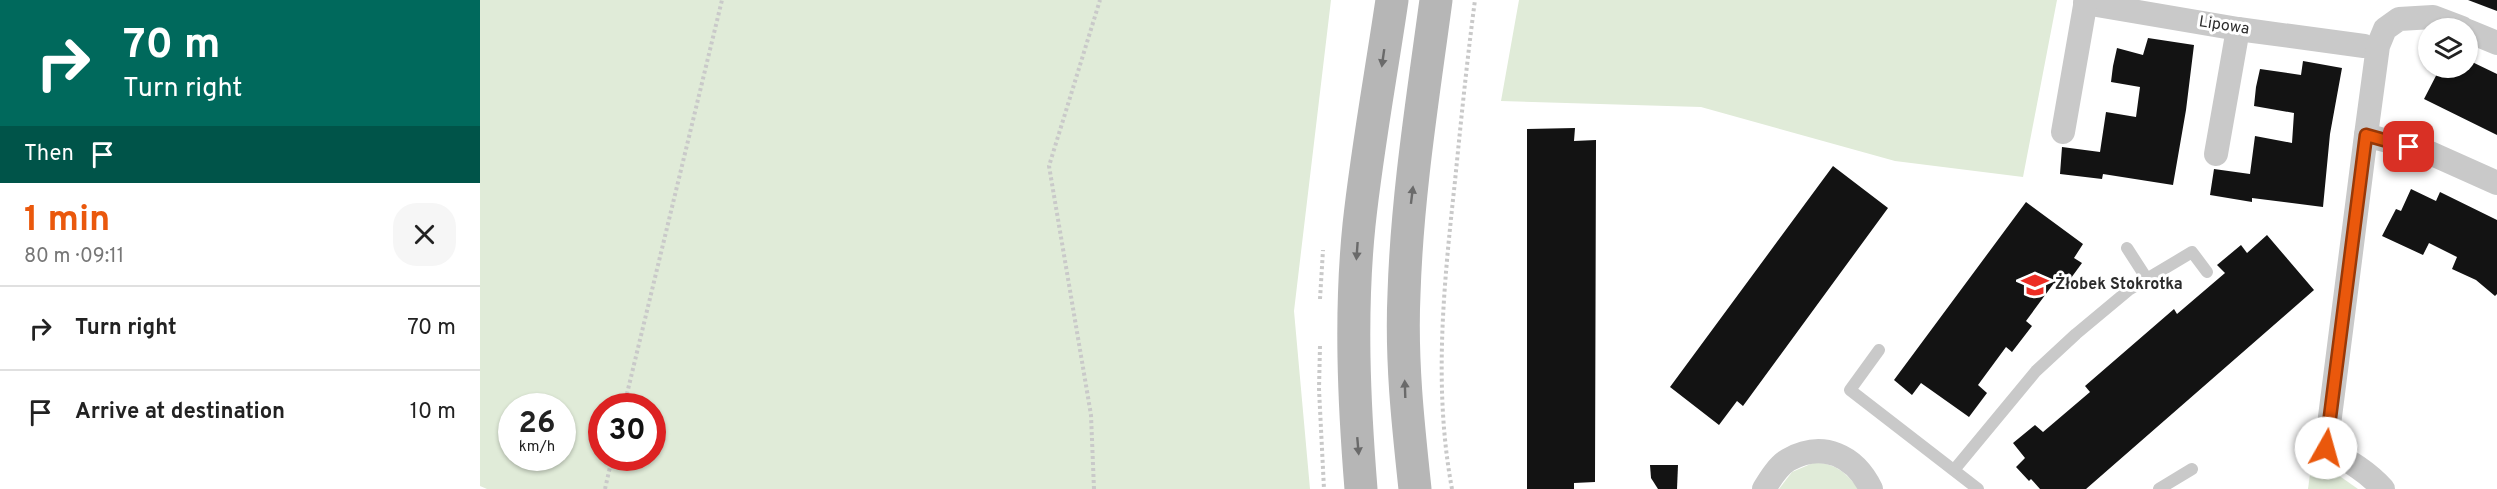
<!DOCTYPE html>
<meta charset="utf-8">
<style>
:root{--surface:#fff;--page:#f6f6f6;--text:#222;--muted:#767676;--line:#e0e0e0;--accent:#ea580c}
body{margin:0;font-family:Overpass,sans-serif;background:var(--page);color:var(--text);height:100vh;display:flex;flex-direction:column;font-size:22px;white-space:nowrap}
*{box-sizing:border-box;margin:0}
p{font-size:20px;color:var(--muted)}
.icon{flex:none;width:33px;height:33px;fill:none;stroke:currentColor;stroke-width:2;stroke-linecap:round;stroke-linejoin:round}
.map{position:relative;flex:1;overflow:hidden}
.details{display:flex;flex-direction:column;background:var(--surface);width:480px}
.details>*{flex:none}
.top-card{background:#00695c;color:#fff;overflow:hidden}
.tools{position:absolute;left:1938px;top:18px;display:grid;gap:12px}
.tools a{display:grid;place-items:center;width:60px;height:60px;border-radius:50%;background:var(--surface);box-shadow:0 2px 4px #0004;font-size:30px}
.speed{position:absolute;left:18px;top:393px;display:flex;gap:12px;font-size:30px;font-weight:700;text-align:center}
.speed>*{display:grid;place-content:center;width:78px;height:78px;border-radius:50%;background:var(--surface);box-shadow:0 2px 4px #0004;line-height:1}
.speed small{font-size:15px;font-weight:400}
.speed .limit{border:9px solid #d22;background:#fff;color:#111}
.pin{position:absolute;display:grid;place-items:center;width:51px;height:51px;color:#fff;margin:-26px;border-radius:12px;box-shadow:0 3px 9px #0006}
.me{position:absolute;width:66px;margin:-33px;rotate:7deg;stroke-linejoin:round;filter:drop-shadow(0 0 4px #0008)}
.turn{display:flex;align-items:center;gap:21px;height:126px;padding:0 24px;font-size:27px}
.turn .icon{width:78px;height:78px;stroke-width:2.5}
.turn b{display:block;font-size:42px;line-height:51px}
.then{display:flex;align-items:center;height:57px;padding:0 24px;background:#0003;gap:12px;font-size:22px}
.round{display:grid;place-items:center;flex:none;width:63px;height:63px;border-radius:24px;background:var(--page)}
.summary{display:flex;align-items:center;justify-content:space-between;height:102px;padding:0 24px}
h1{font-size:36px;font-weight:700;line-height:45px;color:var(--accent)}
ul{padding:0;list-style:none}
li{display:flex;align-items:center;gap:18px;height:84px;padding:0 24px;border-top:2px solid var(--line)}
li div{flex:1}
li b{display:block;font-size:22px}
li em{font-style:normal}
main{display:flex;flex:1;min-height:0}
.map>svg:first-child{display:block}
.green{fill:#e0ebd8;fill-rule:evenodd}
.building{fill:#131313}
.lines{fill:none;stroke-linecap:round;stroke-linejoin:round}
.path{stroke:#c9c9c9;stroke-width:4;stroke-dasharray:3 3;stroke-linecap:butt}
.service{stroke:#c9c9c9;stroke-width:12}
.minor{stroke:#c9c9c9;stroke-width:24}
.secondary{stroke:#b6b6b6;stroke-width:33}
.oneway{fill:#6a6a6a}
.route-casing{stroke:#983908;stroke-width:15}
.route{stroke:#ea580c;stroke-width:10}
.labels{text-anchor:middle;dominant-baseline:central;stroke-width:6;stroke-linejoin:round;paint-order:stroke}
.street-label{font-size:16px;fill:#2c2c2c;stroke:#fff}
.poi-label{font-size:16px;font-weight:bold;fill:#2c2c2c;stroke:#fff;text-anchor:start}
</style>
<main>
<section class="details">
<div class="top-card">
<div class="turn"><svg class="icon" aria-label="right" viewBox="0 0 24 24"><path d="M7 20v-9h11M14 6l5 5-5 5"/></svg><div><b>70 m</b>Turn right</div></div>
<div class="then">Then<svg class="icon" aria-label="arrive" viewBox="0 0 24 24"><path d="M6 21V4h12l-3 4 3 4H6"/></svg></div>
</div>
<div class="summary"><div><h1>1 min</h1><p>80 m · 09:11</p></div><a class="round"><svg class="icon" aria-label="close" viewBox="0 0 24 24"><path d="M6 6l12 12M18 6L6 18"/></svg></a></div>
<ul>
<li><svg class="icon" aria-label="right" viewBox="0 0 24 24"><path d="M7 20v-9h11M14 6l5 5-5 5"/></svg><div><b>Turn right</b></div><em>70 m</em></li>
<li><svg class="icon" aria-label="arrive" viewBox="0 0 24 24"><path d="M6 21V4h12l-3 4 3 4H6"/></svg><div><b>Arrive at destination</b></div><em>10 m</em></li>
</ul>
</section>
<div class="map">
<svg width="2017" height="489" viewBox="0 0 2017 489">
<rect width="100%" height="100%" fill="#fff"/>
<!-- green -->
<g class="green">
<path d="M0 0H851L814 311 830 489H7L0 486ZM82 406V458H32V406ZM172 406V458H122V406Z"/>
<path d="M1039 0H1577L1543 177 1415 161 1221 107 1021 101Z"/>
<path d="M1832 460 1851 470 1878 489H1828Z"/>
<path d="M1333 463C1355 462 1366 473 1379 489H1299L1312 472Z"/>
</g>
<!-- building -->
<g class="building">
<path d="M1988 0H2017V11Z"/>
<path d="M1668 38 1714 45 1706 110 1693 185 1623 174 1622 179 1580 174 1582 147 1620 152 1626 112 1656 117 1660 87 1631 82 1633 66 1637 48 1663 55Z"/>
<path d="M1988 60 2017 74V135L1944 99 1960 68H1988Z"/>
<path d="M1823 61 1862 68 1850 134 1843 207 1772 198V202L1730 195 1734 169 1770 174 1775 136 1812 143 1814 113 1774 106 1776 87 1780 69 1821 75Z"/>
<path d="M1095 128 1094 141 1116 140 1115 482 1094 483V489H1047V129Z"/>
<path d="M1353 166 1408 208 1263 406 1257 401 1239 425 1190 387Z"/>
<path d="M1931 189 1956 201 1960 192 2017 220V294L2015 296 1996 280 1972 269 1977 257 1949 243 1943 255 1902 236 1916 209 1921 211Z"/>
<path d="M1546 202 1603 244 1594 258 1602 263 1583 289 1574 283 1546 321 1552 326 1532 352 1526 347 1498 385 1507 393 1489 417 1441 383 1432 395 1414 380Z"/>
<path d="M1787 235 1834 290 1606 489H1560L1551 479 1549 481 1536 467 1545 458 1533 443 1555 425 1563 432 1610 392 1605 386 1694 309 1697 314 1745 273 1737 265 1761 245 1767 253Z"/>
<path d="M1170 465H1198L1197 489H1178L1171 478Z"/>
</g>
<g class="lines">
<!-- path -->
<g class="path">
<path d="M840 299 843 250"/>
<path d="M840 346 839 389 844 489"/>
<path d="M144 406 242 0"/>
<path d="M125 489 132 458"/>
<path d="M614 489 611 415 569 166 620 0"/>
<path d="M972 489C953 387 964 283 975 181 981 121 987 60 995 0"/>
</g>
<!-- service -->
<g class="service">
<path d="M1647 248 1667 279"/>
<path d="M1399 350 1370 390 1498 489"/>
<path d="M1474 470 1556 371 1596 334 1650 289 1712 252 1727 272"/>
<path d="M1679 489 1712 469"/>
</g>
<!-- minor -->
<g class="minor">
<path d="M1605 3 1758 29 1884 46"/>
<path d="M1988 31 2017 43"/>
<path d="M1583 132 1606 0"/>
<path d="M1886 135 1898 46 1905 29 1919 19 1953 17 1982 28"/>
<path d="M1736 154 1758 29"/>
<path d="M1284 489C1290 479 1298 466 1308 460 1343 440 1375 456 1391 489"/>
<path d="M1903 489C1887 471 1867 460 1846 448L1886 135 1950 153 2017 183"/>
</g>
<!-- secondary -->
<g class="secondary">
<path d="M881 489C874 402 870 313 879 225 887 150 901 75 912 0"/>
<path d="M935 489C928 424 921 360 924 294 927 196 943 97 956 0"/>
</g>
</g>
<!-- one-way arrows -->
<defs><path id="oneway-solid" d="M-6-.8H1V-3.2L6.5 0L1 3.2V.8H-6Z" transform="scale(1.5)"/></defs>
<g class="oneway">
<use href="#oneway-solid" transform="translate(903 58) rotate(98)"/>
<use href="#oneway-solid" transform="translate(932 195) rotate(-83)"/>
<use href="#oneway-solid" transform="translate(877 251) rotate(94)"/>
<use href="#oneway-solid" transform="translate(925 389) rotate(-92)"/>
<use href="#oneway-solid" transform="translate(878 446) rotate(85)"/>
</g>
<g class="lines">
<defs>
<path id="route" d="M1846 448 1886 135 1929 147"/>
</defs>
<!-- route casing -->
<use href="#route" class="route-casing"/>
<!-- route -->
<use href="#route" class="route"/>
</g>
<!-- icons -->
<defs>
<symbol id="school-bare" viewBox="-9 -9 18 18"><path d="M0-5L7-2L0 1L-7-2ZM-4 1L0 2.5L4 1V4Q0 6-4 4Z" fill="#ed2c23" stroke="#fff" stroke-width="2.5" paint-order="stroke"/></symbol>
</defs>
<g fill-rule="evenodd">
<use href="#school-bare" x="1536" y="266" width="38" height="38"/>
</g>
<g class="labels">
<!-- street labels -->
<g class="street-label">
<text transform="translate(1744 26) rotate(9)">Lipowa</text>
</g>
<!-- poi labels -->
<g class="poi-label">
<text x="1575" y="285">Żłobek Stokrotka</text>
</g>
</g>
</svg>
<div class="tools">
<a><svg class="icon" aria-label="layers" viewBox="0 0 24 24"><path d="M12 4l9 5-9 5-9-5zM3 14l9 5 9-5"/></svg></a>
</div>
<div class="speed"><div>26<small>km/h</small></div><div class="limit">30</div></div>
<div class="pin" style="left:1929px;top:147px;background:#d93025"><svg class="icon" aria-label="arrive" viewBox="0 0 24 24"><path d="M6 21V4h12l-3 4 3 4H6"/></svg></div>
<svg class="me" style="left:1846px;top:448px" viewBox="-20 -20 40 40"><circle r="19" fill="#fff"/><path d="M0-13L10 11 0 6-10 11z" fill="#ea580c"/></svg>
</div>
</main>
